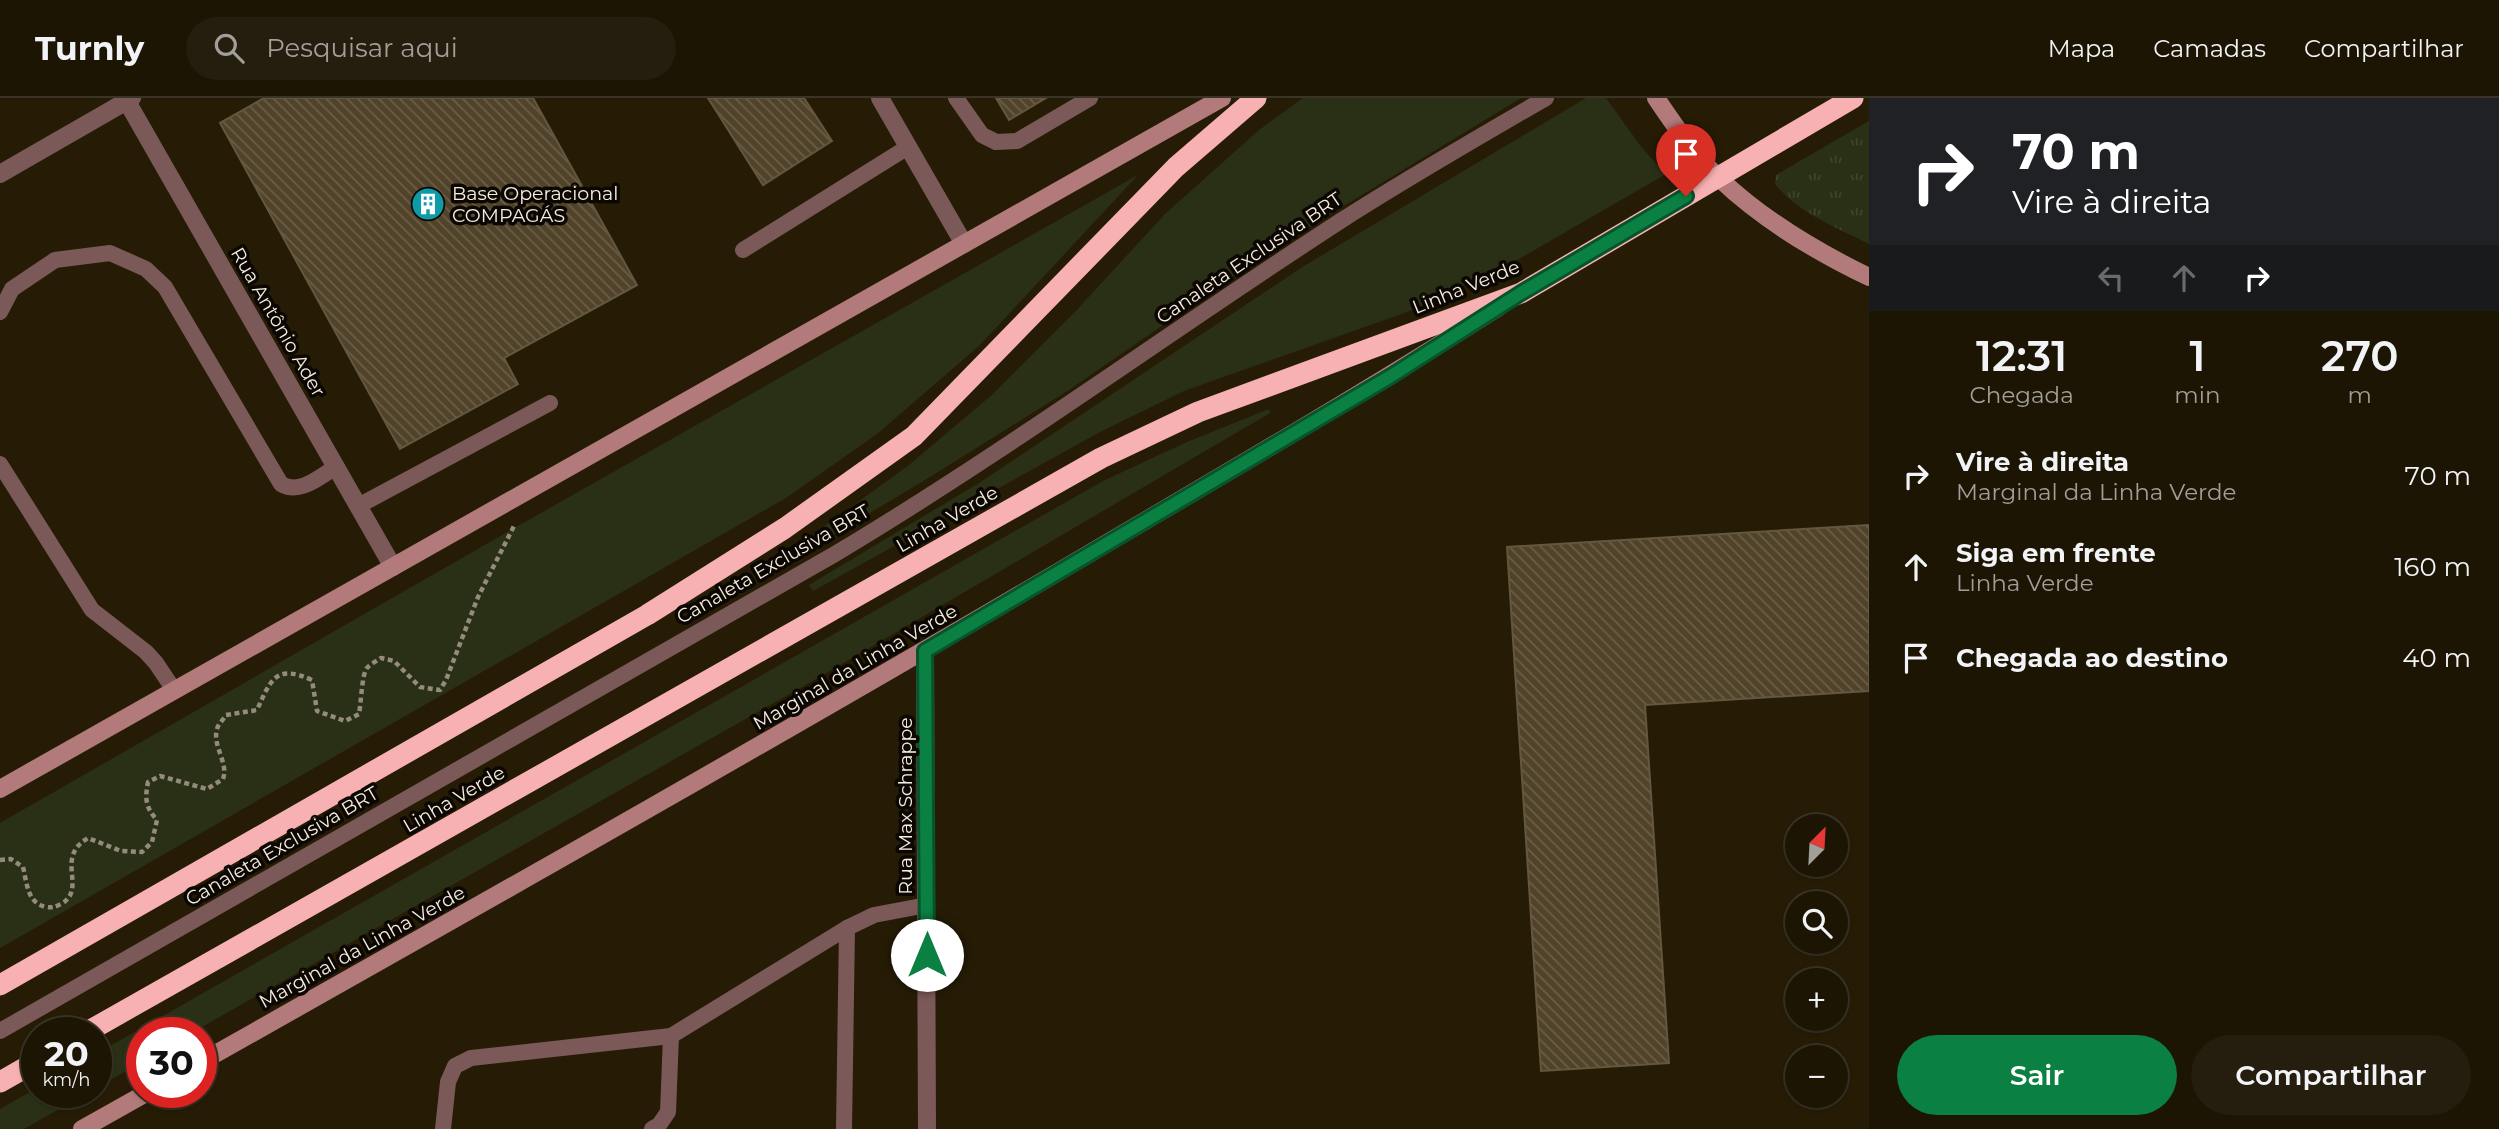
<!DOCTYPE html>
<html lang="pt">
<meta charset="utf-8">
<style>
:root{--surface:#1c1504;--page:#251e0e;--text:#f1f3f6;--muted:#a09f9a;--line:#3a3426;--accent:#0b8043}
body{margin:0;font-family:Montserrat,sans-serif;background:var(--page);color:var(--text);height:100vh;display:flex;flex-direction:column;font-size:26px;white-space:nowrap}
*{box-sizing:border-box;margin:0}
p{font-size:23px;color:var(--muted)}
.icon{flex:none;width:38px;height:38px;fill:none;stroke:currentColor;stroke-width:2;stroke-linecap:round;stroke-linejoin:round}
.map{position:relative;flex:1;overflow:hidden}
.side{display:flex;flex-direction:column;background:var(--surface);width:630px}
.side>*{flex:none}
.guide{background:#202124;color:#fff;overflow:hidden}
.needle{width:46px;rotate:24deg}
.tools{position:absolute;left:1785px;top:716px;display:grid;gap:14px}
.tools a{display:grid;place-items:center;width:63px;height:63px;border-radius:50%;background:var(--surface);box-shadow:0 2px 5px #0004,0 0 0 2px var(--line);font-size:35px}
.speed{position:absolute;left:21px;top:919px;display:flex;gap:14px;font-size:35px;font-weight:700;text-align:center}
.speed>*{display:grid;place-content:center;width:91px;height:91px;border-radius:50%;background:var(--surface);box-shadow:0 2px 5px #0004,0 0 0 2px var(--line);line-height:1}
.speed small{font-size:18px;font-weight:400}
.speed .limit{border:10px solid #d22;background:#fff;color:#111}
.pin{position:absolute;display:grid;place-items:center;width:60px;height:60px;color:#fff;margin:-72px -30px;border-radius:50% 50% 50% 0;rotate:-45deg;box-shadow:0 0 7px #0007}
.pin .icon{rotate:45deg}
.me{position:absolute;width:77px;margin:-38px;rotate:0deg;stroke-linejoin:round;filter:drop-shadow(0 0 5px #0008)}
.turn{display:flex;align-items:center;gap:24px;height:147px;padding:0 28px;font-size:32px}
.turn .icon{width:91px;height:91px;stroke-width:2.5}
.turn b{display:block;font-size:49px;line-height:60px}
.lanes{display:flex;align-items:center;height:66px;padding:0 28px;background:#0003;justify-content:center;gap:35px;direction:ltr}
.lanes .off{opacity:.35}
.eta{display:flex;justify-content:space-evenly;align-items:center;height:119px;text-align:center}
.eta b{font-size:42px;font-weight:600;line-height:49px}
.cta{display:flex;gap:14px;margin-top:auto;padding:14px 28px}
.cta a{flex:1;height:80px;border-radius:42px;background:var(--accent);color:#fff;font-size:28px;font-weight:600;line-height:80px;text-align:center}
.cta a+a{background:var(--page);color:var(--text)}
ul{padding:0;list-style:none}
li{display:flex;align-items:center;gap:21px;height:91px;padding:0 28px}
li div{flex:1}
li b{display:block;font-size:26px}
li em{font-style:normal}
header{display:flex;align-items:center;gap:42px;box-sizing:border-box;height:98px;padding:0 35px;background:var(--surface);border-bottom:2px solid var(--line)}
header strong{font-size:33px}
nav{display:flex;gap:38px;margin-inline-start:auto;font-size:24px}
.search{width:490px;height:63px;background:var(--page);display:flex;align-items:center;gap:18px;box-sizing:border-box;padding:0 24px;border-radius:38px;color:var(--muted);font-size:26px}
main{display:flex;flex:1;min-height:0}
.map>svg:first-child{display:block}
.grass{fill:#2a3016}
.park{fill:url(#park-tufts)}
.building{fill:url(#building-back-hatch);stroke:#635740;stroke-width:2}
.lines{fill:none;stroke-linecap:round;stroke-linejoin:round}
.path{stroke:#948b7a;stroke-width:4.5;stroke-dasharray:5 3.5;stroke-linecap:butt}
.lane{stroke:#7c5959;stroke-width:16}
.street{stroke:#7c5959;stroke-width:18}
.secondary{stroke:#b27a7b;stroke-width:18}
.highway{stroke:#f7b1b2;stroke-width:21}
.route-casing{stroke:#07532c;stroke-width:18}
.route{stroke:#0b8043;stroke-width:12}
.labels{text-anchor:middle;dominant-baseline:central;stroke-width:7;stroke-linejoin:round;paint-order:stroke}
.poi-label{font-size:19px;fill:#f4ede0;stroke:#0c0702;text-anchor:start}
.street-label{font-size:19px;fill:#f4ede0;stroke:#0c0702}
</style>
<header>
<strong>Turnly</strong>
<div class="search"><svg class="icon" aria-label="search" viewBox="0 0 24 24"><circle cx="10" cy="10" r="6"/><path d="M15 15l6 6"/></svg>Pesquisar aqui</div>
<nav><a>Mapa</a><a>Camadas</a><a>Compartilhar</a></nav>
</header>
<main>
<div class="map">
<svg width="1869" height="1031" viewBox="0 0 1869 1031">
<defs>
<pattern id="park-tufts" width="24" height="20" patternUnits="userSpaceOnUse" patternTransform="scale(1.75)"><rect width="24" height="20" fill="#2a3016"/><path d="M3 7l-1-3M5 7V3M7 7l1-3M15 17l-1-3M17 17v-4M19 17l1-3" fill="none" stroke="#3f442c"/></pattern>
<pattern id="building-back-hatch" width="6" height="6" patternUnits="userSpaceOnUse" patternTransform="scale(1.75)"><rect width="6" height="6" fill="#504329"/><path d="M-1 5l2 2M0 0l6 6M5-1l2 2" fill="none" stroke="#6a5e48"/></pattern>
</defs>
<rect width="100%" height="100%" fill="#261c06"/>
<!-- grass -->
<g class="grass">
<path d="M1303 0H1521L1270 153 1069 292 925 382 793 461 789 454 909 367 994 295 1074 215 1165 116 1259 32Z"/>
<path d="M1586 0H1606L1642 50 1666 76 1519 161 1410 213 1184 293 1100 334 813 493 809 487 979 385 1304 168Z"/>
<path d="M1138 77 979 248 877 336 786 400 0 850V725L525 424Z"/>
<path d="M1269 311 1270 315 823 577 193 934H142V964L96 990V956L1103 383 1187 344Z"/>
<path d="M37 990V994H89L24 1031H0V1011Z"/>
</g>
<!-- park -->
<path class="park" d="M1869 23V146C1837 130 1797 114 1775 86L1776 77Z"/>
<!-- building -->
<g class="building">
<path d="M264 0H533L637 187 504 260 518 286 400 351 220 25Z"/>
<path d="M708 0H804L832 43 763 87Z"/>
<path d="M996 0H1046L1009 22Z"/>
<path d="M1869 427V593L1645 607 1669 965 1541 973 1507 449Z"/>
</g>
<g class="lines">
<!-- path -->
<path class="path" d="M0 762 11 761 23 769C27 785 27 805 46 809 52 810 55 809 61 806 80 796 69 776 72 761 74 750 80 745 88 740L121 753 142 754 152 744 157 722C145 709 145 700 148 684L160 678 207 691 223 681C229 665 212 648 217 631 218 626 224 621 226 617L257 612C271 581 276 566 312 582L317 613 345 623 359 616C361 606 362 575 367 570 370 566 377 563 381 560L394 563 420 589 440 592 446 582 478 499 514 428"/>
<!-- lane -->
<g class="lane">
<path d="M956 0 982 37 996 44 1017 43 1090 0"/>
<path d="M743 152 908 49"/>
<path d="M0 214 12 191 55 162 110 155 146 171 165 189 281 386C300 397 319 379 336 369"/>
<path d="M0 366 92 512 146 554 156 565 174 592"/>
<path d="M358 408 550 305"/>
<path d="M0 933 835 456C1009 352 1172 232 1342 122 1409 79 1477 40 1546 0"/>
<path d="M443 1031 448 984 455 968 471 960 671 938 847 830 874 817 927 807"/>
<path d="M652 1031 659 1027 668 1014 671 938"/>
<path d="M844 1031 847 830"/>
</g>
<!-- street -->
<g class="street">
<path d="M125 0 393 469"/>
<path d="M880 0 964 146"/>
<path d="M0 76 132 0"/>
<path d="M925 553 927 1031"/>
</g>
<!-- secondary -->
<g class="secondary">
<path d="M1656 0C1675 28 1695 58 1720 81 1763 122 1815 153 1869 179"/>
<path d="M0 691 1222 0"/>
<path d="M201 964C499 796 797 628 1092 454 1228 374 1365 294 1499 209"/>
<path d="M82 1031 148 994"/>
</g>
<!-- highway -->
<g class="highway">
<path d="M0 887 647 517 785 430 914 338 1176 69 1256 0"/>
<path d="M87 934 1101 360 1198 314 1521 195 1853 0"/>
<path d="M0 984 37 963"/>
</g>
</g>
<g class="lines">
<defs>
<path id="route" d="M927 857 925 553 1391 278 1521 195 1686 98"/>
</defs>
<!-- route casing -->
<use href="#route" class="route-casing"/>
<!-- route -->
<use href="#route" class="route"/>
</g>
<!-- icons -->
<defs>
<symbol id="building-disc" viewBox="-11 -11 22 22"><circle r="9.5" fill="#0f9aa8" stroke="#0c0702"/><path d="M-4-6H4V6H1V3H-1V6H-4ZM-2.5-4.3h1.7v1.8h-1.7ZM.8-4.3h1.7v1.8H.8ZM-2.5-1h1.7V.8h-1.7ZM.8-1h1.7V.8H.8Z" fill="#fff"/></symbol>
</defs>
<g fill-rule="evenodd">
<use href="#building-disc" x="409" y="87" width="38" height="38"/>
</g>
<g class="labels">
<!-- poi labels -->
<g class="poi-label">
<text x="452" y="95">Base Operacional<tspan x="452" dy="22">COMPAGÁS</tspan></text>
</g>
<!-- street labels -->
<g class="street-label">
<text transform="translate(1249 160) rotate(-34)">Canaleta Exclusiva BRT</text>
<text transform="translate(1466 189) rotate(-22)">Linha Verde</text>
<text transform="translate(278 224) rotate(60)">Rua Antônio Ader</text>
<text transform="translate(947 421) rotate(-30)">Linha Verde</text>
<text transform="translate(773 466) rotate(-30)">Canaleta Exclusiva BRT</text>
<text transform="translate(855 569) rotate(-30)">Marginal da Linha Verde</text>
<text transform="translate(454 701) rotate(-30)">Linha Verde</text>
<text transform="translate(905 708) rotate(-90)">Rua Max Schrappe</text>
<text transform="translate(282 748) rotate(-30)">Canaleta Exclusiva BRT</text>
<text transform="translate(362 849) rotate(-29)">Marginal da Linha Verde</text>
</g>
</g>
</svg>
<div class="tools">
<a><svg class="needle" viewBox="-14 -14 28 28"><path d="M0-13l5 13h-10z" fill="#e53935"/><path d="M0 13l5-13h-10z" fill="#a09f9a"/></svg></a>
<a><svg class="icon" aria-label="search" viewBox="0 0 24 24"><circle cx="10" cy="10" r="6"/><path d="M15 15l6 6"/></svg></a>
<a>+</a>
<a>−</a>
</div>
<div class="speed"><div>20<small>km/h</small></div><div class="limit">30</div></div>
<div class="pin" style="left:1686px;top:98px;background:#d93025"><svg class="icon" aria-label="arrive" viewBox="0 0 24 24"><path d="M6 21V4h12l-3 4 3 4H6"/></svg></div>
<svg class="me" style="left:927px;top:857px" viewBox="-20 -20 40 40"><circle r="19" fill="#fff"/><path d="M0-13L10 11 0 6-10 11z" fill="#0b8043"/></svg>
</div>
<section class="side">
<div class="guide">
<div class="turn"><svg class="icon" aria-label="right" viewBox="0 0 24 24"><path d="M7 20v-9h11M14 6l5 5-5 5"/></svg><div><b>70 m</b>Vire à direita</div></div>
<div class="lanes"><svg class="icon off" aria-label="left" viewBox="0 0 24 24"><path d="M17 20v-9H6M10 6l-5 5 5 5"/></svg><svg class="icon off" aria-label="ahead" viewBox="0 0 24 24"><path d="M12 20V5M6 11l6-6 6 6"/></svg><svg class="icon" aria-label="right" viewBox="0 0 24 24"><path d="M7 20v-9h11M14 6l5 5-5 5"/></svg></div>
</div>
<div class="eta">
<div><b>12:31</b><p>Chegada</p></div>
<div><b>1</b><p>min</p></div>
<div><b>270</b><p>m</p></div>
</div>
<ul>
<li><svg class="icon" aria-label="right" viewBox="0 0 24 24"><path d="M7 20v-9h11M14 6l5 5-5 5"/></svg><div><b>Vire à direita</b><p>Marginal da Linha Verde</p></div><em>70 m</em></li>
<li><svg class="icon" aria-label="ahead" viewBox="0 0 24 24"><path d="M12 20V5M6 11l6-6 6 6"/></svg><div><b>Siga em frente</b><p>Linha Verde</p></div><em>160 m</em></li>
<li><svg class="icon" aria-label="arrive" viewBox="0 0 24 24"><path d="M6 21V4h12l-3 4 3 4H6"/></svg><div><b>Chegada ao destino</b></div><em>40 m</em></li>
</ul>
<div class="cta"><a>Sair</a><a>Compartilhar</a></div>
</section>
</main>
